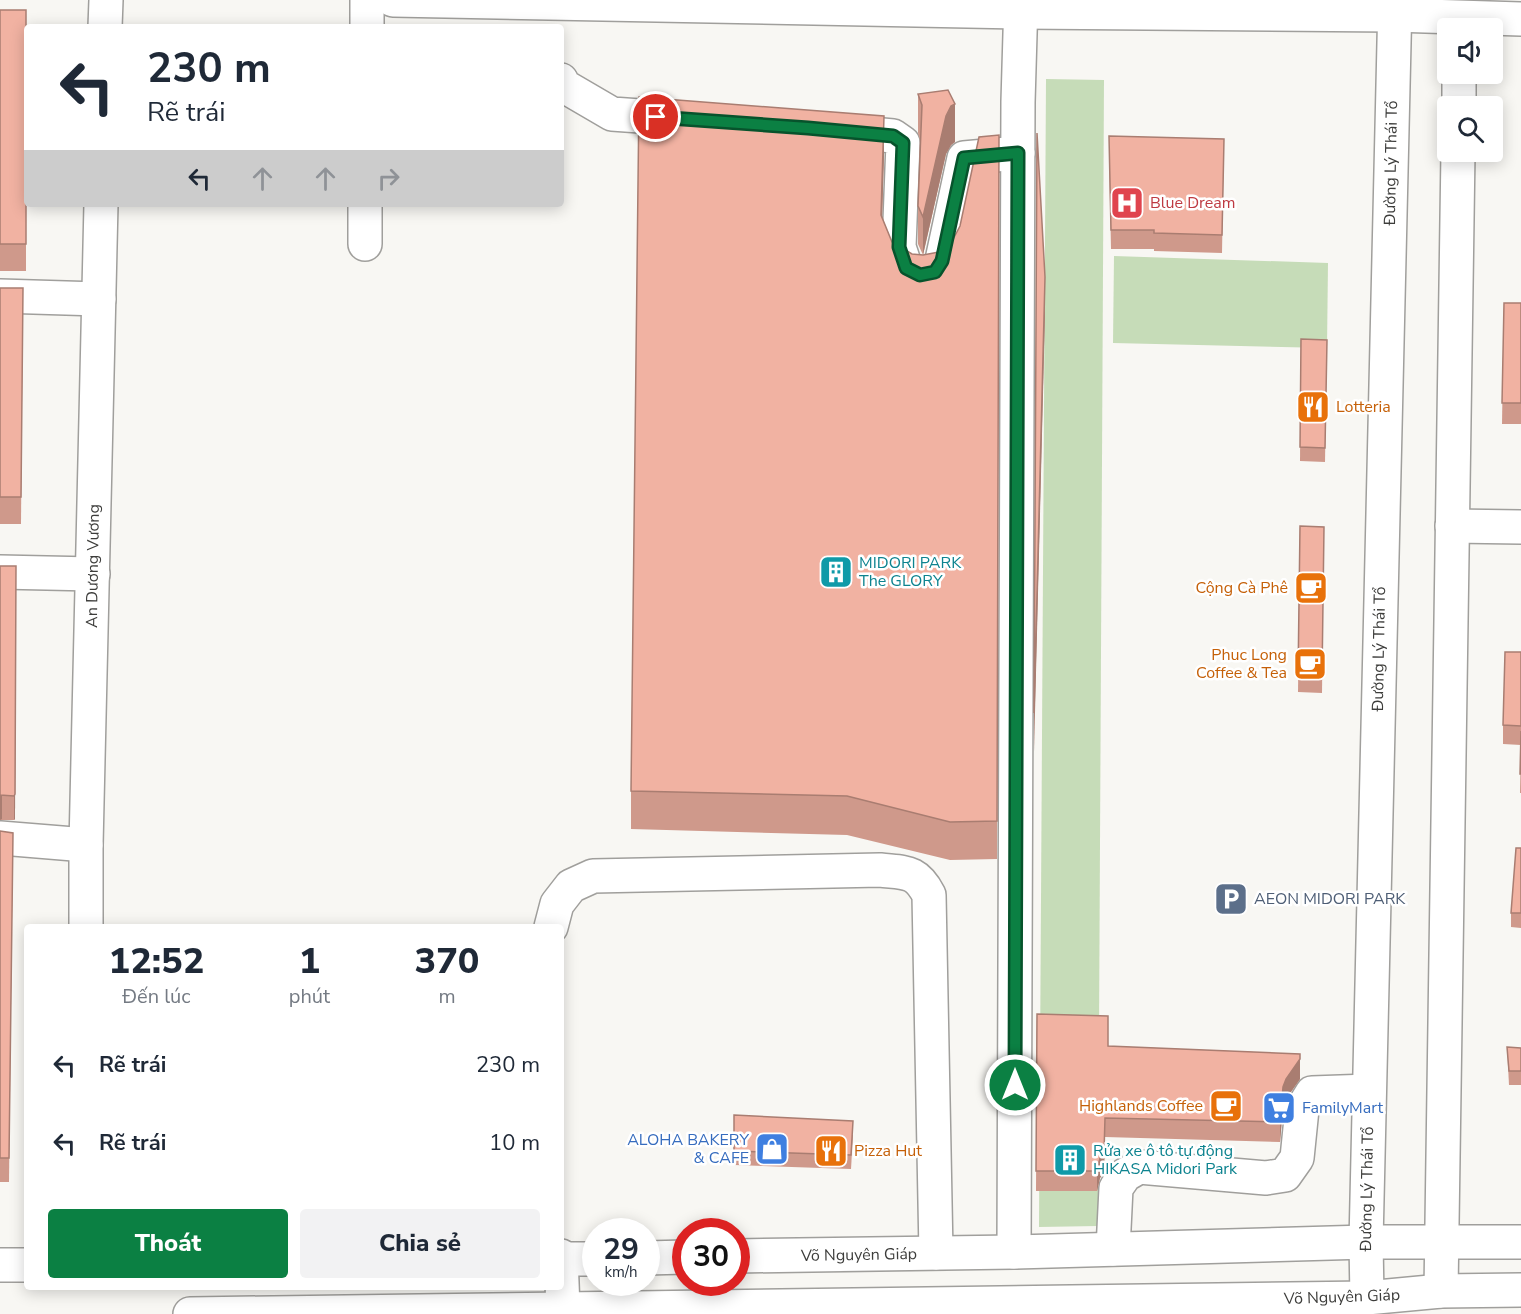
<!DOCTYPE html>
<html lang="vi">
<meta charset="utf-8">
<style>
:root{--surface:#fff;--page:#f2f2f3;--text:#1f2937;--muted:#747a83;--accent:#0b8043}
body{margin:0;font-family:"Nunito Sans",sans-serif;background:var(--page);color:var(--text);height:100vh;display:flex;flex-direction:column;font-size:22px;white-space:nowrap}
*{box-sizing:border-box;margin:0}
p{font-size:20px;color:var(--muted)}
.icon{flex:none;width:33px;height:33px;fill:none;stroke:currentColor;stroke-width:2;stroke-linecap:round;stroke-linejoin:round}
.map{position:relative;flex:1;overflow:hidden}
.drawer{position:absolute;left:24px;top:924px;width:540px;height:366px;display:flex;flex-direction:column;background:var(--surface);border-radius:6px;box-shadow:0 3px 15px #0003}
.drawer>*{flex:none}
.top-card{position:absolute;left:24px;top:24px;width:540px;height:183px;border-radius:6px;box-shadow:0 3px 15px #0003;background:#fff;color:var(--text);overflow:hidden}
.controls{position:absolute;left:1437px;top:18px;display:grid;gap:12px}
.controls a{display:grid;place-items:center;width:66px;height:66px;border-radius:6px;background:var(--surface);box-shadow:0 3px 15px #0003;font-size:30px}
.speed{position:absolute;left:582px;top:1218px;display:flex;gap:12px;font-size:30px;font-weight:700;text-align:center}
.speed>*{display:grid;place-content:center;width:78px;height:78px;border-radius:50%;background:var(--surface);box-shadow:0 3px 15px #0003;line-height:1}
.speed small{font-size:15px;font-weight:400}
.speed .limit{border:9px solid #d22;background:#fff;color:#111}
.pin{position:absolute;display:grid;place-items:center;width:51px;height:51px;color:#fff;margin:-26px;border:3px solid #fff;border-radius:50%;box-shadow:0 2px 6px #0007}
.me{position:absolute;width:66px;margin:-33px;rotate:0deg;stroke-linejoin:round;filter:drop-shadow(0 0 4px #0008)}
.turn{display:flex;align-items:center;gap:21px;height:126px;padding:0 24px;font-size:27px}
.turn .icon{width:78px;height:78px;stroke-width:2.5}
.turn b{display:block;font-size:42px;line-height:51px}
.lanes{display:flex;align-items:center;height:57px;padding:0 24px;background:#0003;justify-content:center;gap:30px;direction:ltr}
.lanes .off{opacity:.35}
.eta{display:flex;justify-content:space-evenly;align-items:center;height:102px;text-align:center}
.eta b{font-size:36px;font-weight:800;line-height:42px}
.button{display:flex;gap:12px;margin-top:auto;padding:12px 24px}
.button a{flex:1;height:69px;border-radius:6px;background:var(--accent);color:#fff;font-size:24px;font-weight:800;line-height:69px;text-align:center}
.button a+a{background:var(--page);color:var(--text)}
ul{padding:0;list-style:none}
li{display:flex;align-items:center;gap:18px;height:78px;padding:0 24px}
li div{flex:1}
li b{display:block;font-size:22px}
li em{font-style:normal}
.map>svg:first-child{display:block}
.green{fill:#c6dcb8}
.lines{fill:none;stroke-linecap:round;stroke-linejoin:round}
.minor-casing{stroke:#a09f9c;stroke-width:36}
.major-casing{stroke:#a09f9c;stroke-width:36}
.minor{stroke:#fff;stroke-width:33}
.major{stroke:#fff;stroke-width:33}
.wall{fill:#cf998b}
.shaded-wall{fill:#a97d71}
.building{fill:#f1b2a2;stroke:#a97d71;stroke-width:1.5}
.route-casing{stroke:#07532c;stroke-width:15}
.route{stroke:#0b8043;stroke-width:10}
.labels{text-anchor:middle;dominant-baseline:central;stroke-width:5;stroke-linejoin:round;paint-order:stroke}
.street-label{font-size:16px;fill:#3d3d3b;stroke:#fff}
.health-label{font-size:16px;fill:#be3a42;stroke:#fff;text-anchor:start}
.food-label{font-size:16px;fill:#c56008;stroke:#fff;text-anchor:end}
.culture-label{font-size:16px;fill:#0d838f;stroke:#fff;text-anchor:start}
.service-label{font-size:16px;fill:#4e5e75;stroke:#fff;text-anchor:start}
.shop-label{font-size:16px;fill:#366cbe;stroke:#fff;text-anchor:start}
</style>
<div class="map">
<svg width="1521" height="1314" viewBox="0 0 1521 1314">
<rect width="100%" height="100%" fill="#f8f7f3"/>
<!-- green -->
<g class="green">
<path d="M1046 79 1104 80 1098 1226 1039 1227Z"/>
<path d="M1114 256 1328 263 1327 348 1113 343Z"/>
</g>
<g class="lines">
<defs>
<g id="minor">
<path d="M393 0 1021 12 1394 15 1521 19"/>
<path d="M105 27 106 0"/>
<path d="M367 27V0"/>
<path d="M561 80 564 86 612 114 682 119"/>
<path d="M1459 106V74"/>
<path d="M839 131 893 136 903 143 899 247 906 268 920 275 935 272 942 260 964 158 1018 153"/>
<path d="M365 244V204"/>
<path d="M0 296 99 299"/>
<path d="M1452 526 1521 527"/>
<path d="M0 572 93 574"/>
<path d="M0 838 86 845"/>
<path d="M86 927V845L101 204"/>
<path d="M551 927 557 904 571 886 593 876 880 870C906 873 916 870 929 895L936 1253"/>
<path d="M1113 1249 1116 1188 1125 1175 1139 1167 1266 1178 1285 1175 1297 1158 1302 1109 1312 1093 1369 1091"/>
<path d="M1014 1252 1018 102 1021 0"/>
<path d="M561 1256 563 1309"/>
<path d="M1441 1291 1458 152"/>
<path d="M1367 1298 1366 1242 1395 0"/>
</g>
<g id="major">
<path d="M736 1256 1014 1252 1366 1242H1521"/>
<path d="M646 1258 686 1257"/>
<path d="M561 1259H596"/>
<path d="M0 1265H27"/>
<path d="M190 1314 1367 1298 1441 1291 1521 1290"/>
</g>
</defs>
<!-- minor casing -->
<use href="#minor" class="minor-casing"/>
<!-- major casing -->
<use href="#major" class="major-casing"/>
<!-- minor -->
<use href="#minor" class="minor"/>
<!-- major -->
<use href="#major" class="major"/>
</g>
<!-- wall -->
<g class="wall">
<rect x="0" y="10" width="26" height="261"/>
<path d="M918 94 955 142 951 145 946 154 923 255 939 252 946 249 951 243 960 226 999 135 997 859 950 860 847 835 631 829V791L884 154 882 217 892 242 912 254 923 255 918 244V206L920 140 918 133Z"/>
<path d="M1224 139 1222 253 1154 251V249H1111L1109 155Z"/>
<path d="M0 288H23L21 524H0Z"/>
<path d="M1504 303H1521V424H1502Z"/>
<path d="M1301 339 1327 340 1325 462 1300 461Z"/>
<path d="M1300 526 1324 527 1322 693 1298 692Z"/>
<path d="M0 566H16L15 819 14 820H0Z"/>
<path d="M1521 652V793H1520L1521 745 1503 744V725Z"/>
<path d="M0 831 13 833 9 1182H0Z"/>
<path d="M1521 848V928L1511 927V913Z"/>
<path d="M1037 1014 1108 1046 1300 1054V1079L1286 1099 1283 1107 1280 1142 1105 1137 1104 1172 1100 1178 1097 1191H1036Z"/>
<path d="M1507 1047 1521 1048V1085H1509Z"/>
<path d="M734 1115 853 1135 851 1169 734 1165Z"/>
</g>
<!-- shaded-wall -->
<g class="shaded-wall">
<path d="M955 104V142L951 145 946 154 923 255V217L946 116 951 106Z"/>
<path d="M884 116V154L881 253V215Z"/>
<path d="M1045 277V315L1034 752V713Z"/>
<path d="M16 566 15 819 14 820V796Z"/>
<path d="M0 795H2V819L0 820Z"/>
<path d="M1300 1059V1079L1286 1099 1283 1107 1280 1142V1122L1283 1087 1286 1079Z"/>
<path d="M1105 1137 1104 1172 1100 1178 1097 1191V1171Z"/>
</g>
<!-- building -->
<g class="building">
<rect x="0" y="10" width="26" height="234"/>
<path d="M948 90 955 104 951 106 946 116 923 217 918 206 922 105 918 94Z"/>
<path d="M639 97 884 116 881 215 892 242 912 254 923 255 939 252 946 249 951 243 960 226 979 137 999 135 997 821 950 822 847 796 631 791Z"/>
<path d="M1037 133 1045 277 1034 713Z"/>
<path d="M1109 136 1224 139 1222 235 1154 233V230H1111Z"/>
<path d="M0 288H23L21 497H0Z"/>
<path d="M1504 303H1521V403H1502Z"/>
<path d="M1301 339 1327 340 1325 448 1300 447Z"/>
<path d="M1300 526 1324 527 1322 678H1298Z"/>
<path d="M0 566H16L15 794 14 796 0 795Z"/>
<path d="M1505 652H1521V726L1503 725Z"/>
<path d="M1521 731V774H1520Z"/>
<path d="M0 831 13 833 9 1158H0Z"/>
<path d="M1516 848H1521V913H1511Z"/>
<path d="M1037 1014 1108 1016V1046L1300 1054V1059L1286 1079 1283 1087 1280 1122 1105 1118 1104 1152 1100 1158 1097 1171H1036Z"/>
<path d="M1507 1047 1521 1048V1071H1509Z"/>
<path d="M734 1115 853 1121 851 1155 734 1151Z"/>
</g>
<g class="lines">
<defs>
<path id="route" d="M656 117 808 128 893 136 903 143 899 247 906 268 920 275 935 272 942 261 964 158 1018 153 1015 1085"/>
</defs>
<!-- route casing -->
<use href="#route" class="route-casing"/>
<!-- route -->
<use href="#route" class="route"/>
</g>
<!-- icons -->
<defs>
<symbol id="hospital-square" viewBox="-11 -11 22 22"><rect x="-9" y="-9" width="18" height="18" rx="4" fill="#e0444e" stroke="#fff"/><path d="M-5-5h3v3.5h4V-5h3V5h-3V1.5h-4V5h-3Z" fill="#fff"/></symbol>
<symbol id="restaurant-square" viewBox="-11 -11 22 22"><rect x="-9" y="-9" width="18" height="18" rx="4" fill="#e8710a" stroke="#fff"/><path d="M-5-6h1v4h1v-4h1v4h1v-4h1v5L-1.5 .5V6h-2V.5L-5-1ZM5-6V6H3V1.5H1.5Q1.5-4 5-6Z" fill="#fff"/></symbol>
<symbol id="building-square" viewBox="-11 -11 22 22"><rect x="-9" y="-9" width="18" height="18" rx="4" fill="#0f9aa8" stroke="#fff"/><path d="M-4-6H4V6H1V3H-1V6H-4ZM-2.5-4.3h1.7v1.8h-1.7ZM.8-4.3h1.7v1.8H.8ZM-2.5-1h1.7V.8h-1.7ZM.8-1h1.7V.8H.8Z" fill="#fff"/></symbol>
<symbol id="cafe-square" viewBox="-11 -11 22 22"><rect x="-9" y="-9" width="18" height="18" rx="4" fill="#e8710a" stroke="#fff"/><path d="M-5.5-4.5H6V0H3Q3 3.5 0 3.5H-2.5Q-5.5 3.5-5.5 0ZM3-3.2v2h1.7v-2ZM-6 4.5H4V6H-6Z" fill="#fff"/></symbol>
<symbol id="parking-square" viewBox="-11 -11 22 22"><rect x="-9" y="-9" width="18" height="18" rx="4" fill="#5c6f8a" stroke="#fff"/><path d="M-3.5-5.5H1a3.5 3.5 0 0 1 0 7H-1V5.5H-3.5ZM-1-3.4V-.6H.8a1.4 1.4 0 0 0 0-2.8Z" fill="#fff"/></symbol>
<symbol id="supermarket-square" viewBox="-11 -11 22 22"><rect x="-9" y="-9" width="18" height="18" rx="4" fill="#3f7fe0" stroke="#fff"/><path d="M-6-5.5h2.5l.6 2H6L4.5 2H-2.5L-4.4-4H-6ZM-1.5 3.2a1.3 1.3 0 1 0 .1 0ZM3 3.2a1.3 1.3 0 1 0 .1 0Z" fill="#fff"/></symbol>
<symbol id="shop-square" viewBox="-11 -11 22 22"><rect x="-9" y="-9" width="18" height="18" rx="4" fill="#3f7fe0" stroke="#fff"/><path d="M-5-2.5h2.3a2.7 3.5 0 0 1 5.4 0H5L5.5 6h-11ZM-1.5-2.5h3a1.5 2.3 0 0 0-3 0Z" fill="#fff"/></symbol>
</defs>
<g fill-rule="evenodd">
<use href="#hospital-square" x="1108" y="184" width="38" height="38"/>
<use href="#restaurant-square" x="1294" y="388" width="38" height="38"/>
<use href="#building-square" x="817" y="553" width="38" height="38"/>
<use href="#cafe-square" x="1292" y="569" width="38" height="38"/>
<use href="#cafe-square" x="1291" y="645" width="38" height="38"/>
<use href="#parking-square" x="1212" y="880" width="38" height="38"/>
<use href="#cafe-square" x="1207" y="1087" width="38" height="38"/>
<use href="#supermarket-square" x="1260" y="1089" width="38" height="38"/>
<use href="#shop-square" x="753" y="1130" width="38" height="38"/>
<use href="#restaurant-square" x="812" y="1132" width="38" height="38"/>
<use href="#building-square" x="1051" y="1141" width="38" height="38"/>
</g>
<g class="labels">
<!-- street labels -->
<g class="street-label">
<text transform="translate(1391 163) rotate(-89)">Đường Lý Thái Tổ</text>
<text transform="translate(93 566) rotate(-89)">An Dương Vương</text>
<text transform="translate(1379 649) rotate(-89)">Đường Lý Thái Tổ</text>
<text transform="translate(1367 1189) rotate(-89)">Đường Lý Thái Tổ</text>
<text transform="translate(859 1255) rotate(-1)">Võ Nguyên Giáp</text>
<text transform="translate(1342 1297) rotate(-2)">Võ Nguyên Giáp</text>
</g>
<!-- health labels -->
<g class="health-label">
<text x="1150" y="203">Blue Dream</text>
</g>
<!-- food labels -->
<g class="food-label">
<text x="1336" y="407" text-anchor="start">Lotteria</text>
<text x="1288" y="588">Cộng Cà Phê</text>
<text x="1287" y="655">Phuc Long<tspan x="1287" dy="18">Coffee &amp; Tea</tspan></text>
<text x="1203" y="1106">Highlands Coffee</text>
<text x="854" y="1151" text-anchor="start">Pizza Hut</text>
</g>
<!-- culture labels -->
<g class="culture-label">
<text x="859" y="563">MIDORI PARK<tspan x="859" dy="18">The GLORY</tspan></text>
<text x="1093" y="1151">Rửa xe ô tô tự động<tspan x="1093" dy="18">HIKASA Midori Park</tspan></text>
</g>
<!-- service labels -->
<g class="service-label">
<text x="1254" y="899">AEON MIDORI PARK</text>
</g>
<!-- shop labels -->
<g class="shop-label">
<text x="1302" y="1108">FamilyMart</text>
<text x="749" y="1140" text-anchor="end">ALOHA BAKERY<tspan x="749" dy="18">&amp; CAFE</tspan></text>
</g>
</g>
</svg>
<div class="controls">
<a><svg class="icon" aria-label="sound" viewBox="0 0 24 24"><path d="M4 9h4l5-4v14l-5-4H4zM17 9q2 3 0 6"/></svg></a>
<a><svg class="icon" aria-label="search" viewBox="0 0 24 24"><circle cx="10" cy="10" r="6"/><path d="M15 15l6 6"/></svg></a>
</div>
<div class="speed"><div>29<small>km/h</small></div><div class="limit">30</div></div>
<div class="pin" style="left:656px;top:117px;background:#d93025"><svg class="icon" aria-label="arrive" viewBox="0 0 24 24"><path d="M6 21V4h12l-3 4 3 4H6"/></svg></div>
<svg class="me" style="left:1015px;top:1085px" viewBox="-20 -20 40 40"><circle r="17" fill="#0b8043" stroke="#fff" stroke-width="3"/><path d="M0-11L8 9 0 5-8 9z" fill="#fff"/></svg>
<div class="top-card">
<div class="turn"><svg class="icon" aria-label="left" viewBox="0 0 24 24"><path d="M17 20v-9H6M10 6l-5 5 5 5"/></svg><div><b>230 m</b>Rẽ trái</div></div>
<div class="lanes"><svg class="icon" aria-label="left" viewBox="0 0 24 24"><path d="M17 20v-9H6M10 6l-5 5 5 5"/></svg><svg class="icon off" aria-label="ahead" viewBox="0 0 24 24"><path d="M12 20V5M6 11l6-6 6 6"/></svg><svg class="icon off" aria-label="ahead" viewBox="0 0 24 24"><path d="M12 20V5M6 11l6-6 6 6"/></svg><svg class="icon off" aria-label="right" viewBox="0 0 24 24"><path d="M7 20v-9h11M14 6l5 5-5 5"/></svg></div>
</div>
<section class="drawer">
<div class="eta">
<div><b>12:52</b><p>Đến lúc</p></div>
<div><b>1</b><p>phút</p></div>
<div><b>370</b><p>m</p></div>
</div>
<ul>
<li><svg class="icon" aria-label="left" viewBox="0 0 24 24"><path d="M17 20v-9H6M10 6l-5 5 5 5"/></svg><div><b>Rẽ trái</b></div><em>230 m</em></li>
<li><svg class="icon" aria-label="left" viewBox="0 0 24 24"><path d="M17 20v-9H6M10 6l-5 5 5 5"/></svg><div><b>Rẽ trái</b></div><em>10 m</em></li>
</ul>
<div class="button"><a>Thoát</a><a>Chia sẻ</a></div>
</section>
</div>
